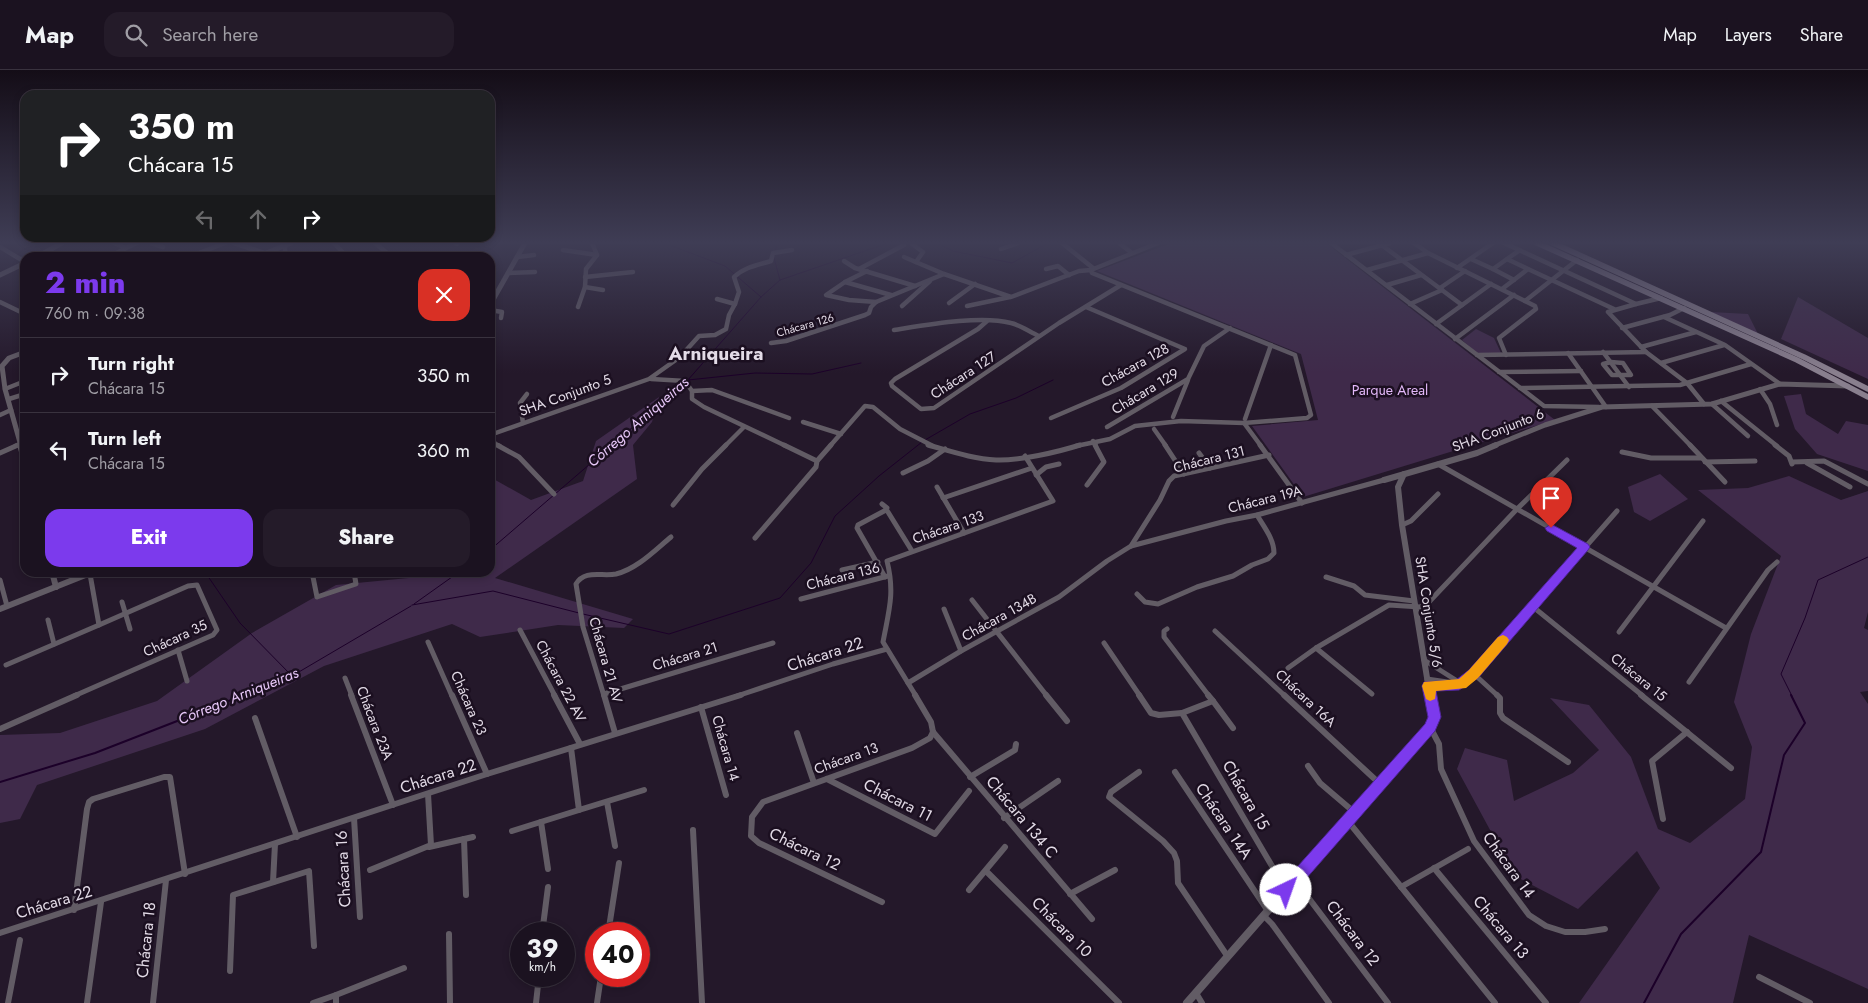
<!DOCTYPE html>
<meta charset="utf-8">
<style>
:root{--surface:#1b1220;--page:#241b29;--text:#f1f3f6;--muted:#a09ea5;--line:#39323e;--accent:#7c3aed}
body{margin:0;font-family:Jost,sans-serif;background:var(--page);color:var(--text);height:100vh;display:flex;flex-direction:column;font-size:19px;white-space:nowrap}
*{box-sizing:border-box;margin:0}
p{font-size:16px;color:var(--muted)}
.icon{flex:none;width:28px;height:28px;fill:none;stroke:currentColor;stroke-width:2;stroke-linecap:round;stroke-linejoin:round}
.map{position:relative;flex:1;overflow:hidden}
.panel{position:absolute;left:20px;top:182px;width:475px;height:325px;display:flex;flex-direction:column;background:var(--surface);border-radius:15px;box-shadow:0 2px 8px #0003,0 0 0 1px var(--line)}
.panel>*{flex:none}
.top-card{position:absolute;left:20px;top:20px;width:475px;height:152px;border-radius:15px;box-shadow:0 2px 8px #0003,0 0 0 1px var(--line);background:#202124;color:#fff;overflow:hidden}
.speed{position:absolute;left:510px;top:852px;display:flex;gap:10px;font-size:25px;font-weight:700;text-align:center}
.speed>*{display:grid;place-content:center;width:65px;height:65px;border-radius:50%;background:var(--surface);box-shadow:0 2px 8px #0003,0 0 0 1px var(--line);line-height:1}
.speed small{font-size:12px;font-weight:400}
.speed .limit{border:8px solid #d22;background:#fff;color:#111}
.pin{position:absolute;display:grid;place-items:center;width:42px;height:42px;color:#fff;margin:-51px -21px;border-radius:50% 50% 50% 0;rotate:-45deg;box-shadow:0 0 5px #0007}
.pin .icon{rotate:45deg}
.me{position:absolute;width:55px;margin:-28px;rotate:42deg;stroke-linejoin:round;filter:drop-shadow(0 0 4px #0008)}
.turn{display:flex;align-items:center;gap:18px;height:105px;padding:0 25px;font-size:22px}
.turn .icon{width:65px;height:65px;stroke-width:2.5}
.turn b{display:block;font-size:35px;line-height:42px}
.lanes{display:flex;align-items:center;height:48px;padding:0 25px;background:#0003;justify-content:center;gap:25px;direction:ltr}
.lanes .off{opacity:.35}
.round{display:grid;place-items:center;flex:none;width:52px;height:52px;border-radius:15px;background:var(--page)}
.headline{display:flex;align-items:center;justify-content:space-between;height:85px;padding:0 25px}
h1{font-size:30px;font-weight:800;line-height:38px;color:var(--accent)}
.button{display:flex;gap:10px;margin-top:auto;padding:10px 25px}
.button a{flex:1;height:58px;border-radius:15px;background:var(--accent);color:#fff;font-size:20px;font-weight:800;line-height:58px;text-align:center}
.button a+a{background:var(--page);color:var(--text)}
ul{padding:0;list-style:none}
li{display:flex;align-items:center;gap:15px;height:75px;padding:0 25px;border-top:1px solid var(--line)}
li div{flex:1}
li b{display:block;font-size:19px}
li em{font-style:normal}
header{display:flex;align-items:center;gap:30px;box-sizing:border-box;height:70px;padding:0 25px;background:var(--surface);border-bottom:1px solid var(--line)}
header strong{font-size:24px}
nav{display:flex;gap:28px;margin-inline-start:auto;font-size:18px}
.search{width:350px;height:45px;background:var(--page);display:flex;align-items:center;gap:12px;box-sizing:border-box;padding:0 18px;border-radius:15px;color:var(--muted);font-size:19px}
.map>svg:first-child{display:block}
.green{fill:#3f2a4a}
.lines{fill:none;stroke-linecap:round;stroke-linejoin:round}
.stream-far1{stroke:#1c0029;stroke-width:1}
.stream{stroke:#1c0029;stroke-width:2}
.minor-far2{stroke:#625c65;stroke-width:4.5}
.minor-far1{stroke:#625c65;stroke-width:5}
.minor{stroke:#625c65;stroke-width:6}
.tertiary-far2{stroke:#625c65;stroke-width:5}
.tertiary-far1{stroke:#625c65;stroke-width:6}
.tertiary{stroke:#625c65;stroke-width:8}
.secondary{stroke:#897f8e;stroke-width:5.5}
.route{fill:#7c3aed;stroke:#51269a}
.slow{fill:#f59e0b}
.labels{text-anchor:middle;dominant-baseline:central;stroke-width:5;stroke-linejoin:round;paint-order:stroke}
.far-street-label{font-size:11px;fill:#e3dbe7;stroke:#1b0f20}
.street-label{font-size:14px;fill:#e3dbe7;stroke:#1b0f20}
.park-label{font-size:14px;fill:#e4b9fa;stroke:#1b0f20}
.water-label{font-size:15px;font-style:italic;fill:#e7c7f8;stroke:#1b0f20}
.near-street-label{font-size:16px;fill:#e3dbe7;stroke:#1b0f20}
.district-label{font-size:19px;font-weight:bold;fill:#e3dbe7;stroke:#1b0f20}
</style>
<header>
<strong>Map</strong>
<div class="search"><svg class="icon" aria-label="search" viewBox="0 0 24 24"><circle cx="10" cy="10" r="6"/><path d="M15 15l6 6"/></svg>Search here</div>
<nav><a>Map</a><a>Layers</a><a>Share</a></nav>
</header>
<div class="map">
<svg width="1868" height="933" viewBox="0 0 1868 933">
<rect width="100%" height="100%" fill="#24182a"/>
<!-- green -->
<g class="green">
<path d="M1171 173H1326L1555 350 1303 427 1252 356 1318 350 1301 284 1097 201Z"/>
<path d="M1798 227 1868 268V309L1781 269Z"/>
<path d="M1711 242 1748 244 1758 264Z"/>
<path d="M1476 259 1494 268 1501 283H1477L1462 270Z"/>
<path d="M1801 324 1806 344 1838 364 1846 351 1868 355V401L1817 384 1795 359 1784 326Z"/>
<path d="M659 327 652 352 633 375 637 409 495 508 633 549 624 558 558 555 480 567 452 554 324 596 205 659 37 715 20 749 0 753V665L60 663 157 631 252 563 336 515 460 503 490 502V407L531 430 583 411 596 371Z"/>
<path d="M1660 404 1688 429 1650 451 1634 442 1628 417Z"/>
<path d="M1789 406 1841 430 1868 421V542L1864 558 1868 560V621L1860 622 1868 634V919L1749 865 1733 933H1579L1660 818 1637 781 1578 839 1515 806 1457 699 1465 678 1507 690 1514 731 1573 703 1599 680 1550 628 1589 635 1631 687 1658 759 1690 773 1745 729 1752 677 1734 632 1751 564 1781 486 1698 420 1748 418Z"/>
</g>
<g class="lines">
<!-- stream-far1 -->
<g class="stream-far1">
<path d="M664 173 725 196 761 227"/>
<path d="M936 173 953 181 1012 193 1048 173"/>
<path d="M775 181 777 173"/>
<path d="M774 188 780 210"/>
<path d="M688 310 755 303 812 304 861 293"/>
<path d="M687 311 761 227 780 210 888 173"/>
<path d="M925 370 970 344 1016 328 1053 310"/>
<path d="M490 480 684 313"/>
<path d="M205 502 240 553 291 605"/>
<path d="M414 534 459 502"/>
<path d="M412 535 493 521 579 543"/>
<path d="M583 544 669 564 780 528 811 493 835 446 879 406 922 372"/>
<path d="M240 626 292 606 411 536"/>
<path d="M1792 626 1781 604 1805 548 1818 510 1868 487"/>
</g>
<!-- stream -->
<g class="stream">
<path d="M0 712 95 683 244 625"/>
<path d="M1644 933 1681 864 1761 782 1784 685 1805 653 1791 625"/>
</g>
<!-- minor-far2 -->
<g class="minor-far2">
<path d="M151 173 163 177"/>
<path d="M334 173 348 188"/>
<path d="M375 173 393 188"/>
<path d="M455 173 457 174"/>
<path d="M1062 173 1093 198"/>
<path d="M1119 173 1132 183"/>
<path d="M1331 173 1544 336 1599 337"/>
<path d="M1379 173 1462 235"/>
<path d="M1414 173 1428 183 1525 231"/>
<path d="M912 174 923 182 916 192"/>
<path d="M285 175V188"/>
<path d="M0 177 25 192"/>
<path d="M126 178 137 173"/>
<path d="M1001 179 1018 173"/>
<path d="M563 180 597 185"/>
<path d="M1346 185 1390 173"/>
<path d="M517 187 534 185"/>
<path d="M904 187 944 204"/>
<path d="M107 188 126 178 114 173"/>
<path d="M186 188 225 173"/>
<path d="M1471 189 1493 199 1507 189 1528 199 1502 219"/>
<path d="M1507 189 1520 180"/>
<path d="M844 191 855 198 915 216"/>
<path d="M1457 198 1493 173"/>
<path d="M859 199 904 175"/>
<path d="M1046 199 1058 196 1069 205"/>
<path d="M1493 199 1514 210"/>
<path d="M1528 199 1614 239"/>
<path d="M1367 200 1428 183"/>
<path d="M867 201 845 212 826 225 849 230 876 232"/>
<path d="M508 203 535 202"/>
<path d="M585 207 633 202"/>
<path d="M845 212 891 225"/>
<path d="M1387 215 1421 205"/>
<path d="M585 217 603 220"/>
<path d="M1440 218 1465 201"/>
<path d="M0 232 25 244"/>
<path d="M949 233 975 214"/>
<path d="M735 234 739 222 734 207C744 197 758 195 771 191L773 183 792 180"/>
<path d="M1410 234 1442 220"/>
<path d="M1636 234 1661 228"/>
<path d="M902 236 930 211"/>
<path d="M967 236 1010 227"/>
<path d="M578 237 585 217 586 199 597 185 592 173"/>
<path d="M490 240 502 242 501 248"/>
<path d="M1664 247 1725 275 1780 314"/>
<path d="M987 251 978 259 895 309 891 313 892 316 921 339 934 338 1059 253 1121 215"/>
<path d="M1436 254 1491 214"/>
<path d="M1622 258 1670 245 1684 238"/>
<path d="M894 260C926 255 980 245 1011 253 1020 255 1030 262 1039 266"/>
<path d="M1455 269 1514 225"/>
<path d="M771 273 786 271 865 245 869 243 871 237 876 232 944 204 1011 227 1079 201 1091 200 1158 173"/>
<path d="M1641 277 1696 262"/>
<path d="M1603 282 1629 317"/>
<path d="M1646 282 1687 313 1704 334"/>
<path d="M1568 283 1606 337"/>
<path d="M1477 285 1646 282 1608 242 1636 234 1504 173"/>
<path d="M1506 285 1499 268 1536 239 1535 236 1525 231 1577 190"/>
<path d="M1611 292 1623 293 1631 305H1612L1603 294Z"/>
<path d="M1661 293 1724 275"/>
<path d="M1499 302 1581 301"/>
<path d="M651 309 685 311 692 321V329L704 337 786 376"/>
<path d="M1520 318 1680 315 1751 294"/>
<path d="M5 319 25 311"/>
<path d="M1760 319 1770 334 1777 355"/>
<path d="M692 321 712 320 789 348"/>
<path d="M9 329 25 324"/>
<path d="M1721 331 1777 376"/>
<path d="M1712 334 1748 366"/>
<path d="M1652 336 1691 376"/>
<path d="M0 345 11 340"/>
<path d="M1173 347 1188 310"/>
<path d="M1051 348 1121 318 1185 279 1086 237"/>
<path d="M1245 349 1271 275"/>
<path d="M803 352 841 364"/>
<path d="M523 353 520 333 527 324"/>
<path d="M1244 353 1261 376"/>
<path d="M1107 357 1188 309 1204 276 1230 258"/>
<path d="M1154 359 1166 376"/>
<path d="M490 362 495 374 500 376"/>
<path d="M490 365 649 309 680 287 699 266 715 265 726 259 729 245 735 234 717 229"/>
<path d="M1093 371 1096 376"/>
<path d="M15 376 20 374"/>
<path d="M725 376 744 357"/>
<path d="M830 376 865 336 873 337 900 359 933 376"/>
<path d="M1076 376 1110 369 1135 356 1181 351 1244 353 1307 348 1311 345 1295 285 1092 203 1091 200"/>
</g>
<!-- minor-far1 -->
<g class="minor-far1">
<path d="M497 375 519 387 554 424"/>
<path d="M784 375 817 391"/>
<path d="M928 375C950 381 973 389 996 390 1019 391 1058 382 1080 375"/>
<path d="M1165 375 1184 404"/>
<path d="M1260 375 1302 433"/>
<path d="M1690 375 1725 412"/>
<path d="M1775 375 1789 386 1792 394"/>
<path d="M1622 382 1651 388H1701"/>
<path d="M0 383 18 375"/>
<path d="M1199 383 1210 398"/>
<path d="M1025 386 1053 431 887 491C895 523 889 540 883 572L908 613 961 581 1059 527 1107 491 1131 476 1226 451 1257 445 1384 410"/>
<path d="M1705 392 1755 391"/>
<path d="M1792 392 1824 391 1868 414"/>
<path d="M1807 393 1850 417"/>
<path d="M1438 394 1726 558"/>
<path d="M903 403 928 391 945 379"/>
<path d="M1036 405 1046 397 1059 394"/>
<path d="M1087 415 1104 392 1095 375"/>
<path d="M937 417 964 463"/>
<path d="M943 428 1032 398"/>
<path d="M882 434 887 438 886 440 858 455 857 458 885 507"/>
<path d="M673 435 702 399 726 375"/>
<path d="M888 442 912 481"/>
<path d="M1402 455 1411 451 1438 424"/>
<path d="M755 468 816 397 817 391 831 375"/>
<path d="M1131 476 1160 430 1169 411 1174 406 1269 385"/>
<path d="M842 500 878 492"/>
<path d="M312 502 317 527 356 514 354 502"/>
<path d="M1326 507 1354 516 1365 525 1414 531"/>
<path d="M0 510 7 536"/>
<path d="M1137 524 1145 532 1158 534 1197 517 1233 506 1252 495 1268 489 1274 483C1274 469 1264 457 1257 445"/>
<path d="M801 529 888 506"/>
<path d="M972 530 1047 626"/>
<path d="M122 532 130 559"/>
<path d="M1532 536 1643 626"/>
<path d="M944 539 961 581"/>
<path d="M48 550 54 574"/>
<path d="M1167 559 1164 561V567L1209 626"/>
<path d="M520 560 555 626"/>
<path d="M1215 561 1285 626"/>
<path d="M1619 562 1703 451"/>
<path d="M428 572 452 626"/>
<path d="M1104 573 1140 626"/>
<path d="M1316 578 1372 624"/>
<path d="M178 580 187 611"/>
<path d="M1424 590 1462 614"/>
<path d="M6 595 99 555"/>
<path d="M1288 598 1316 578 1389 535 1420 537 1428 533 1517 439 1567 390"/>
<path d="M1474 604 1498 626"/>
<path d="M345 608 352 626"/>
<path d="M1427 609 1454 613"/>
<path d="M1689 612 1768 500 1777 492"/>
<path d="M908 613 916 626"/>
<path d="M1429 616 1459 615 1474 604 1617 441"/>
<path d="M604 624 773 573"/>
<path d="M74 626 213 565 217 560 197 515 188 516 99 555 90 504"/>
<path d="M604 626 583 557 576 514C585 499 602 507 616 504 637 499 655 480 671 467"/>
<path d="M737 626 833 594 887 579"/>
</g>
<!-- minor -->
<g class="minor">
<path d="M351 625 393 735"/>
<path d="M452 625 487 704"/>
<path d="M554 625 580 674"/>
<path d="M604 625 615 663"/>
<path d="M915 625 931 652 933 662"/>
<path d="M1046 625 1067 651"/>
<path d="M1139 625 1151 643 1159 645 1182 643 1286 820"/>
<path d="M1208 625 1213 631"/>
<path d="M1284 625 1379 713"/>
<path d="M1497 625 1500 628V643L1503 648 1568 692"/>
<path d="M1641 625 1731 698"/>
<path d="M701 637 726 725"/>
<path d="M1182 643 1213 631 1233 658"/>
<path d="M255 648 297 767"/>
<path d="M1430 657 1439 674 1441 699 1474 771 1529 845 1546 856 1565 862H1585L1605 859"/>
<path d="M0 659 77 625"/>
<path d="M933 662 1092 849"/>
<path d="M797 663 814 713"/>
<path d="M571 678 579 740 644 720"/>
<path d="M1308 696 1320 713 1354 742"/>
<path d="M1139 702 1111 722 1109 727 1163 771 1174 783 1177 791 1178 813 1228 887"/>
<path d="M1175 702 1268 841"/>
<path d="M970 707 1015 680 1016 674"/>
<path d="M827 709 935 764 969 721"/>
<path d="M607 732 615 776"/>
<path d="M354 748 360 847"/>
<path d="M1004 748 1058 711"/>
<path d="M1663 749 1652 691 1687 662"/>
<path d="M1347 750 1495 933"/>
<path d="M541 752 548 799"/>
<path d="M693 760 702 933"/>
<path d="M512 761 579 740"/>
<path d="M464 769 466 825"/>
<path d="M429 777 473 767"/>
<path d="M1434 798 1546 933"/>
<path d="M370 800 431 775 428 724"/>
<path d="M986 801 1119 933"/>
<path d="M1295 810 1388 933"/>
<path d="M273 812 275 774"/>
<path d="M1401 817 1468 779"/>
<path d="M969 820 1005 777"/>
<path d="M1070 824 1115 800"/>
<path d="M882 832 759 773 751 766 752 747 763 732 912 678 930 668 933 662"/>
<path d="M74 840 87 739 89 732 93 729 164 707H170L185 804"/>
<path d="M1264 846 1272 854 1329 933"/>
<path d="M0 863 487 704 741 625"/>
<path d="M449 864 450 933"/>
<path d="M542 864 548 817"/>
<path d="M608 864 619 793"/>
<path d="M230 901 233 825 309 801 314 876"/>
<path d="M1759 907 1810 933"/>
<path d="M1196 923 1202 933"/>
<path d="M336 925 404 898"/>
<path d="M8 933 20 870"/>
<path d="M87 933 101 832"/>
<path d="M153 933 166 810"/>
<path d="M313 933 336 925V933"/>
<path d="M536 933 539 906"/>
<path d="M597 933 601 906"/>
</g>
<!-- tertiary-far2 -->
<g class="tertiary-far2">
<path d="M234 173 264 183"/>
<path d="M35 188 62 173"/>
<path d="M254 188 291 173"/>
<path d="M0 205 25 193"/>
<path d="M490 235 525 173"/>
<path d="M21 376 5 319 2 296 9 288 25 282"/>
<path d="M1493 376 1545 355 1602 337 1712 334 1780 314 1848 316"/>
</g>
<!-- tertiary-far1 -->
<g class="tertiary-far1">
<path d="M20 375 25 392"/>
<path d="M1404 404 1398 417 1402 455 1430 626"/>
<path d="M1384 410 1477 383 1496 375"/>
<path d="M52 502 56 517"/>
<path d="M0 539 93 502"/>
</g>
<!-- tertiary -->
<path class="tertiary" d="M1187 933 1434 651 1430 625"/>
<!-- secondary -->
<g class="secondary">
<path d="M1537 173 1797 290 1868 327"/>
<path d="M1553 173 1804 287 1868 319"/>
</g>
</g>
<!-- sky -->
<linearGradient id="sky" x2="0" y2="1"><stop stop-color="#140d17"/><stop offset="0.57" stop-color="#3f3d55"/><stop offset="1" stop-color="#3f3d55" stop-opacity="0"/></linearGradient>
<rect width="1868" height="303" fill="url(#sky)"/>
<!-- route -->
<path class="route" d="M1551 454 1588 474 1590 477 1588 480 1478 608 1459 620 1436 621 1441 647 1435 661 1291 826 1286 828 1281 826 1278 820 1281 815 1425 654 1428 647 1422 616 1424 612 1456 610 1469 600 1577 478 1547 461 1545 458Z"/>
<!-- slow -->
<path class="slow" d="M1503 565 1507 567 1509 570 1507 574 1478 608 1466 618 1436 621 1435 629 1430 631 1426 629 1422 616 1424 612 1459 609 1469 600 1498 567Z"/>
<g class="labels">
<!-- far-street labels -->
<g class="far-street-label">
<text transform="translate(805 255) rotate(-16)">Chácara 126</text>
</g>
<!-- street labels -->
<g class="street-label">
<text transform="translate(1135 295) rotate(-29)">Chácara 128</text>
<text transform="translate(963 305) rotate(-33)">Chácara 127</text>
<text transform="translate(1145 321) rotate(-31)">Chácara 129</text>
<text transform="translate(565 325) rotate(-20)">SHA Conjunto 5</text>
<text transform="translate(1498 360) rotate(-21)">SHA Conjunto 6</text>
<text transform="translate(1209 389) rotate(-14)">Chácara 131</text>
<text transform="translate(1265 429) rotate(-14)">Chácara 19A</text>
<text transform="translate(948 457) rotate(-19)">Chácara 133</text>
<text transform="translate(843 506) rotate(-14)">Chácara 136</text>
<text transform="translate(1429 542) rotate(81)">SHA Conjunto 5/6</text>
<text transform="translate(999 547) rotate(-29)">Chácara 134B</text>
<text transform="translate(175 568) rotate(-25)">Chácara 35</text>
<text transform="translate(685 586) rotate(-17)">Chácara 21</text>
<text transform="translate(606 590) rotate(74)">Chácara 21 AV</text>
<text transform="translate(1639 607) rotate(39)">Chácara 15</text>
<text transform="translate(561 611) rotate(62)">Chácara 22 AV</text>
<text transform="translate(1306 628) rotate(43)">Chácara 16A</text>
<text transform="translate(469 633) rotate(66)">Chácara 23</text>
<text transform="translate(375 653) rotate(69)">Chácara 23A</text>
<text transform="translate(726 678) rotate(74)">Chácara 14</text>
<text transform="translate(846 688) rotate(-20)">Chácara 13</text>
</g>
<!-- park labels -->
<g class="park-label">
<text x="1390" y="320">Parque Areal</text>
</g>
<!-- water labels -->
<g class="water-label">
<text transform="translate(638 352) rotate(-41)">Córrego Arniqueiras</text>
<text transform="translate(238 626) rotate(-22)">Córrego Arniqueiras</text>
</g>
<!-- near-street labels -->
<g class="near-street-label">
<text transform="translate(825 584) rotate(-18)">Chácara 22</text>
<text transform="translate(438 706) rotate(-18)">Chácara 22</text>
<text transform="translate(1246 725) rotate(60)">Chácara 15</text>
<text transform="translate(898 730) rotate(27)">Chácara 11</text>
<text transform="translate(1022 747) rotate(50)">Chácara 134 C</text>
<text transform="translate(1224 751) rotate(56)">Chácara 14A</text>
<text transform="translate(805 779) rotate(26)">Chácara 12</text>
<text transform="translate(1509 795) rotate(54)">Chácara 14</text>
<text transform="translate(343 799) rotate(-93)">Chácara 16</text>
<text transform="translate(54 832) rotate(-17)">Chácara 22</text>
<text transform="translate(1062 857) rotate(45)">Chácara 10</text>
<text transform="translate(1501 857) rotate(50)">Chácara 13</text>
<text transform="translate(1353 863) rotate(53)">Chácara 12</text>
<text transform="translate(146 870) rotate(-84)">Chácara 18</text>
</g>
<!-- district labels -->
<g class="district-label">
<text x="716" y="283">Arniqueira</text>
</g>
</g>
</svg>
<div class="speed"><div>39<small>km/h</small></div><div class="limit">40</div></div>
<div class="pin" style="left:1551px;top:458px;background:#d93025"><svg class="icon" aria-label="arrive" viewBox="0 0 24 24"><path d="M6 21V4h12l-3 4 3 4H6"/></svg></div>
<svg class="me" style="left:1286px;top:820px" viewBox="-20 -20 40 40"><circle r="19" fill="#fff"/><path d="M0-13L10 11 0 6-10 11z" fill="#7c3aed"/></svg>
<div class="top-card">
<div class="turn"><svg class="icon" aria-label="right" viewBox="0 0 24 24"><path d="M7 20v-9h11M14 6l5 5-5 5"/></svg><div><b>350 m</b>Chácara 15</div></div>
<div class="lanes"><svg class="icon off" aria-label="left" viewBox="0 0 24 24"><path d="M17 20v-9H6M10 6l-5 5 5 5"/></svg><svg class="icon off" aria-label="ahead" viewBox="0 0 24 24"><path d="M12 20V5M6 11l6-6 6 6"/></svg><svg class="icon" aria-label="right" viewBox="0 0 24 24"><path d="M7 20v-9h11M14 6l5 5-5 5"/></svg></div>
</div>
<section class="panel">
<div class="headline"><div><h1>2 min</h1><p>760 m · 09:38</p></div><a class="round" style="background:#d93025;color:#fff"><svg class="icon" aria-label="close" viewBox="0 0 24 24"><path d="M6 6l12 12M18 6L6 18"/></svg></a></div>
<ul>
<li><svg class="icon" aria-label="right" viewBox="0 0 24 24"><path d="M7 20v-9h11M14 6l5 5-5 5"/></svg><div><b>Turn right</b><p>Chácara 15</p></div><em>350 m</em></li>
<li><svg class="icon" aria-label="left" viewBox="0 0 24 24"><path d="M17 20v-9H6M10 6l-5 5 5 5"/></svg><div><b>Turn left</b><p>Chácara 15</p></div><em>360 m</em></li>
</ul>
<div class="button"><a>Exit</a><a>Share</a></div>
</section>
</div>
